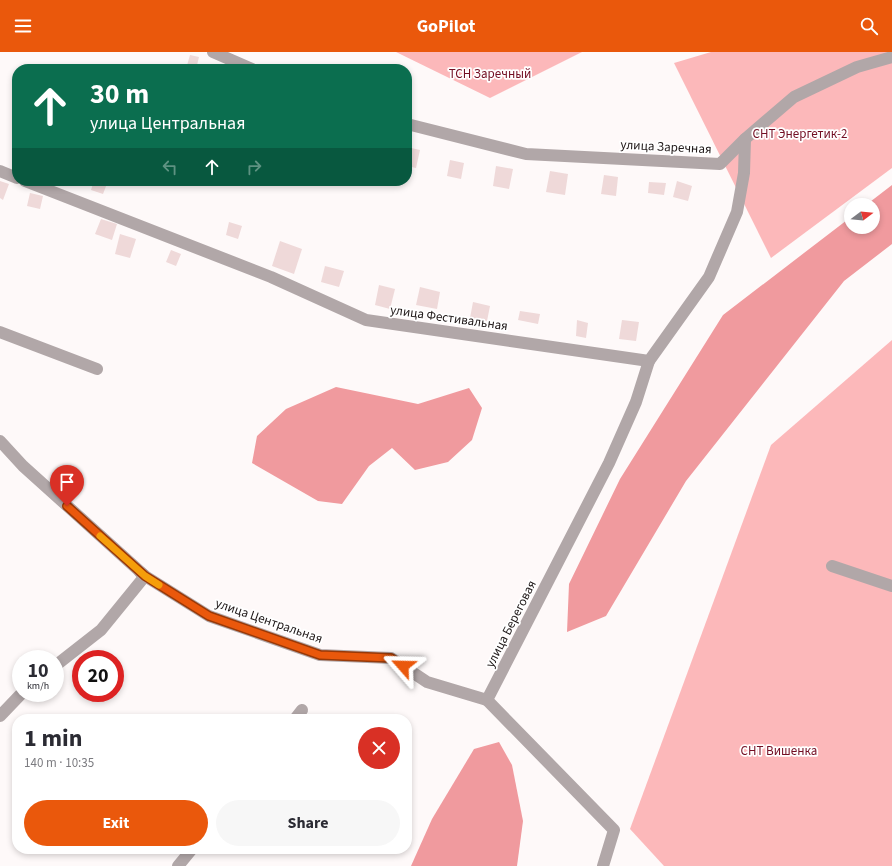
<!DOCTYPE html>
<meta charset="utf-8">
<style>
:root{--surface:#fff;--page:#f7f7f7;--text:#2b2b33;--muted:#7c7c81;--accent:#ea580c}
body{margin:0;font-family:"Source Sans 3",sans-serif;background:var(--page);color:var(--text);height:100vh;display:flex;flex-direction:column;font-size:15px;white-space:nowrap}
*{box-sizing:border-box;margin:0}
p{font-size:13px;color:var(--muted)}
.icon{flex:none;width:22px;height:22px;fill:none;stroke:currentColor;stroke-width:2;stroke-linecap:round;stroke-linejoin:round}
.map{position:relative;flex:1;overflow:hidden}
.panel{position:absolute;left:12px;top:662px;width:400px;height:140px;display:flex;flex-direction:column;background:var(--surface);border-radius:16px;box-shadow:0 2px 6px #0003}
.panel>*{flex:none}
.banner{position:absolute;left:12px;top:12px;width:400px;height:122px;border-radius:16px;box-shadow:0 2px 6px #0003;background:#0b6e4f;color:#fff;overflow:hidden}
.needle{width:26px;rotate:74deg}
.tools{position:absolute;left:844px;top:146px;display:grid;gap:8px}
.tools a{display:grid;place-items:center;width:36px;height:36px;border-radius:50%;background:var(--surface);box-shadow:0 2px 6px #0003;font-size:20px}
.speed{position:absolute;left:12px;top:598px;display:flex;gap:8px;font-size:20px;font-weight:700;text-align:center}
.speed>*{display:grid;place-content:center;width:52px;height:52px;border-radius:50%;background:var(--surface);box-shadow:0 2px 6px #0003;line-height:1}
.speed small{font-size:10px;font-weight:400}
.speed .limit{border:6px solid #d22;background:#fff;color:#111}
.pin{position:absolute;display:grid;place-items:center;width:34px;height:34px;color:#fff;margin:-41px -17px;border-radius:50% 50% 50% 0;rotate:-45deg;box-shadow:0 0 4px #0007}
.pin .icon{rotate:45deg}
.me{position:absolute;width:44px;margin:-22px;rotate:295deg;stroke-linejoin:round;filter:drop-shadow(0 0 3px #0008)}
.turn{display:flex;align-items:center;gap:14px;height:84px;padding:0 12px;font-size:18px}
.turn .icon{width:52px;height:52px;stroke-width:2.5}
.turn b{display:block;font-size:28px;line-height:34px}
.lanes{display:flex;align-items:center;height:38px;padding:0 12px;background:#0003;justify-content:center;gap:20px;direction:ltr}
.lanes .off{opacity:.35}
.round{display:grid;place-items:center;flex:none;width:42px;height:42px;border-radius:21px;background:var(--page)}
.headline{display:flex;align-items:center;justify-content:space-between;height:68px;padding:0 12px}
h1{font-size:24px;font-weight:700;line-height:30px}
.cta{display:flex;gap:8px;margin-top:auto;padding:8px 12px}
.cta a{flex:1;height:46px;border-radius:24px;background:var(--accent);color:#fff;font-size:16px;font-weight:700;line-height:46px;text-align:center}
.cta a+a{background:var(--page);color:var(--text)}
header{display:flex;justify-content:space-between;align-items:center;height:52px;padding:0 12px;background:var(--accent);color:#fff;font-size:18px;font-weight:700}
.map>svg:first-child{display:block}
.green{fill:#fcb8ba}
.water{fill:#f09a9e}
.building{fill:#efd9d9}
.lines{fill:none;stroke-linecap:round;stroke-linejoin:round}
.minor{stroke:#b1a7a8;stroke-width:12}
.route-casing{stroke:#983908;stroke-width:10}
.route{stroke:#ea580c;stroke-width:7}
.slow{stroke:#f59e0b;stroke-width:7}
.labels{text-anchor:middle;dominant-baseline:central;stroke-width:3.5;stroke-linejoin:round;paint-order:stroke}
.park-label{font-size:13px;fill:#730e23;stroke:#fff}
.street-label{font-size:13px;fill:#1d1616;stroke:#fff}
</style>
<header><svg class="icon" aria-label="menu" viewBox="0 0 24 24"><path d="M4 6h16M4 12h16M4 18h16"/></svg>GoPilot<svg class="icon" aria-label="search" viewBox="0 0 24 24"><circle cx="10" cy="10" r="6"/><path d="M15 15l6 6"/></svg></header>
<div class="map">
<svg width="892" height="814" viewBox="0 0 892 814">
<rect width="100%" height="100%" fill="#fef9f9"/>
<!-- green -->
<g class="green">
<path d="M396 0H582L490 46Z"/>
<path d="M711 0H892V116L771 206 674 11Z"/>
<path d="M892 288V814H664L630 777 771 393Z"/>
</g>
<!-- water -->
<g class="water">
<path d="M892 133V192L844 229 686 429 606 564 567 580 569 532 620 427 723 263 851 165V175H873V153H866Z"/>
<path d="M336 335 418 352 469 336 482 356 472 388 448 410 415 418 392 396 369 414 342 452 318 449 252 411 257 384 286 357Z"/>
<path d="M499 690 512 713 523 769 517 814H411L432 767 474 697Z"/>
</g>
<!-- building -->
<g class="building">
<path d="M190 3 199 5 196 17H186Z"/>
<path d="M407 95 420 98 416 116 407 114Z"/>
<path d="M450 108 464 111 461 127 447 124Z"/>
<path d="M496 114 513 117 509 137 493 134Z"/>
<path d="M550 119 568 122 565 143 546 140Z"/>
<path d="M604 123 618 125 616 144 601 142Z"/>
<path d="M0 129 9 132 3 148 0 146Z"/>
<path d="M94 129H108L103 142 91 138Z"/>
<path d="M677 129 692 134 688 149 673 145Z"/>
<path d="M649 130 666 131 664 143 648 141Z"/>
<path d="M30 141 43 144 40 157 27 154Z"/>
<path d="M101 167 117 172 112 188 95 182Z"/>
<path d="M229 170 242 174 238 187 226 183Z"/>
<path d="M120 182 136 187 130 206 115 202Z"/>
<path d="M280 189 302 197 294 222 272 214Z"/>
<path d="M171 198 181 202 176 214 166 210Z"/>
<path d="M325 214 344 219 339 235 321 230Z"/>
<path d="M379 233 395 237 390 257 375 253Z"/>
<path d="M420 235 440 240 437 257 416 253Z"/>
<path d="M473 250 490 254 487 269 470 266Z"/>
<path d="M520 259 540 262 538 272 518 268Z"/>
<path d="M577 268 588 271 586 286 576 284Z"/>
<path d="M622 268 639 270 636 289 619 287Z"/>
</g>
<g class="lines">
<!-- minor -->
<g class="minor">
<path d="M213 0 252 17"/>
<path d="M407 72 526 102 720 112 745 87 794 45 857 15 892 5"/>
<path d="M0 119 17 126"/>
<path d="M25 129 271 225 366 268 649 309 709 225 737 160 744 121 745 87"/>
<path d="M0 280 97 317"/>
<path d="M0 389 23 414 145 524 209 564 320 603 391 606 427 630 487 648"/>
<path d="M832 514 892 534"/>
<path d="M55 614 101 578 145 524 140 520"/>
<path d="M0 664 22 641"/>
<path d="M295 667 302 658"/>
<path d="M178 814 192 797"/>
<path d="M603 814 614 778 487 648 609 411 636 350 649 309"/>
</g>
</g>
<g class="lines">
<defs>
<path id="route" d="M67 454 145 524 209 564 320 603 391 606 403 614"/>
</defs>
<!-- route casing -->
<use href="#route" class="route-casing"/>
<!-- route -->
<use href="#route" class="route"/>
<!-- slow -->
<path class="slow" d="M100 484 145 524 159 533"/>
</g>
<g class="labels">
<!-- park labels -->
<g class="park-label">
<text x="490" y="22">ТСН Заречный</text>
<text x="800" y="82">СНТ Энергетик-2</text>
<text x="779" y="699">СНТ Вишенка</text>
</g>
<!-- street labels -->
<g class="street-label">
<text transform="translate(666 95) rotate(3)">улица Заречная</text>
<text transform="translate(449 266) rotate(8)">улица Фестивальная</text>
<text transform="translate(269 569) rotate(19)">улица Центральная</text>
<text transform="translate(511 572) rotate(-63)">улица Береговая</text>
</g>
</g>
</svg>
<div class="tools">
<a><svg class="needle" viewBox="-14 -14 28 28"><path d="M0-13l5 13h-10z" fill="#e53935"/><path d="M0 13l5-13h-10z" fill="#7c7c81"/></svg></a>
</div>
<div class="speed"><div>10<small>km/h</small></div><div class="limit">20</div></div>
<div class="pin" style="left:67px;top:454px;background:#d93025"><svg class="icon" aria-label="arrive" viewBox="0 0 24 24"><path d="M6 21V4h12l-3 4 3 4H6"/></svg></div>
<svg class="me" style="left:403px;top:614px" viewBox="-20 -20 40 40"><path d="M0-17L14 15 0 8-14 15z" fill="#ea580c" stroke="#fff" stroke-width="4"/></svg>
<div class="banner">
<div class="turn"><svg class="icon" aria-label="ahead" viewBox="0 0 24 24"><path d="M12 20V5M6 11l6-6 6 6"/></svg><div><b>30 m</b>улица Центральная</div></div>
<div class="lanes"><svg class="icon off" aria-label="left" viewBox="0 0 24 24"><path d="M17 20v-9H6M10 6l-5 5 5 5"/></svg><svg class="icon" aria-label="ahead" viewBox="0 0 24 24"><path d="M12 20V5M6 11l6-6 6 6"/></svg><svg class="icon off" aria-label="right" viewBox="0 0 24 24"><path d="M7 20v-9h11M14 6l5 5-5 5"/></svg></div>
</div>
<section class="panel">
<div class="headline"><div><h1>1 min</h1><p>140 m · 10:35</p></div><a class="round" style="background:#d93025;color:#fff"><svg class="icon" aria-label="close" viewBox="0 0 24 24"><path d="M6 6l12 12M18 6L6 18"/></svg></a></div>
<div class="cta"><a>Exit</a><a>Share</a></div>
</section>
</div>
